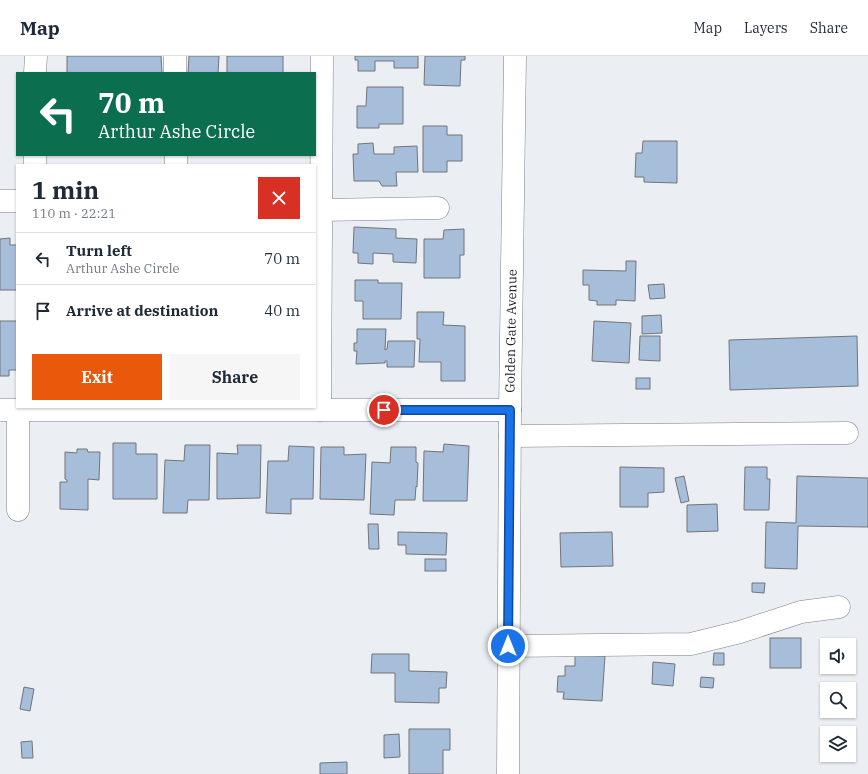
<!DOCTYPE html>
<meta charset="utf-8">
<style>
:root{--surface:#fff;--page:#f6f6f7;--text:#1f2937;--muted:#747a83;--line:#e0e1e3;--accent:#ea580c}
body{margin:0;font-family:"IBM Plex Serif",serif;background:var(--page);color:var(--text);height:100vh;display:flex;flex-direction:column;font-size:15px;white-space:nowrap}
*{box-sizing:border-box;margin:0}
p{font-size:13px;color:var(--muted)}
.icon{flex:none;width:22px;height:22px;fill:none;stroke:currentColor;stroke-width:2;stroke-linecap:round;stroke-linejoin:round}
.map{position:relative;flex:1;overflow:hidden}
.drawer{position:absolute;left:16px;top:108px;width:300px;height:244px;display:flex;flex-direction:column;background:var(--surface);border-radius:0px;box-shadow:0 1px 3px #0004}
.drawer>*{flex:none}
.hud{position:absolute;left:16px;top:16px;width:300px;height:84px;border-radius:0px;box-shadow:0 1px 3px #0004;background:#0b6e4f;color:#fff;overflow:hidden}
.buttons{position:absolute;left:820px;top:582px;display:grid;gap:8px}
.buttons a{display:grid;place-items:center;width:36px;height:36px;border-radius:0px;background:var(--surface);box-shadow:0 1px 3px #0004;font-size:20px}
.pin{position:absolute;display:grid;place-items:center;width:34px;height:34px;color:#fff;margin:-17px;border:2px solid #fff;border-radius:50%;box-shadow:0 1px 4px #0007}
.me{position:absolute;width:44px;margin:-22px;rotate:0deg;stroke-linejoin:round;filter:drop-shadow(0 0 3px #0008)}
.turn{display:flex;align-items:center;gap:14px;height:84px;padding:0 16px;font-size:18px}
.turn .icon{width:52px;height:52px;stroke-width:2.5}
.turn b{display:block;font-size:28px;line-height:34px}
.round{display:grid;place-items:center;flex:none;width:42px;height:42px;border-radius:0px;background:var(--page)}
.headline{display:flex;align-items:center;justify-content:space-between;height:68px;padding:0 16px}
h1{font-size:24px;font-weight:800;line-height:30px}
.action{display:flex;gap:8px;margin-top:auto;padding:8px 16px}
.action a{flex:1;height:46px;border-radius:0px;background:var(--accent);color:#fff;font-size:16px;font-weight:800;line-height:46px;text-align:center}
.action a+a{background:var(--page);color:var(--text)}
ul{padding:0;list-style:none}
li{display:flex;align-items:center;gap:12px;height:52px;padding:0 16px;border-top:1px solid var(--line)}
li div{flex:1}
li b{display:block;font-size:15px}
li em{font-style:normal}
header{display:flex;align-items:center;gap:24px;box-sizing:border-box;height:56px;padding:0 20px;background:var(--surface);border-bottom:1px solid var(--line)}
header strong{font-size:19px}
nav{display:flex;gap:22px;margin-inline-start:auto;font-size:14px}
.map>svg:first-child{display:block}
.building{fill:#a7bedb;stroke:#717479}
.lines{fill:none;stroke-linecap:round;stroke-linejoin:round}
.minor-casing{stroke:#7c8084;stroke-width:23}
.minor{stroke:#fff;stroke-width:22}
.route-casing{stroke:#114b97;stroke-width:10}
.route{stroke:#1a73e8;stroke-width:7}
.labels{text-anchor:middle;dominant-baseline:central;stroke-width:4;stroke-linejoin:round;paint-order:stroke}
.street-label{font-size:13px;fill:#1f2123;stroke:#fff}
</style>
<header>
<strong>Map</strong>
<nav><a>Map</a><a>Layers</a><a>Share</a></nav>
</header>
<div class="map">
<svg width="868" height="718" viewBox="0 0 868 718">
<rect width="100%" height="100%" fill="#ebeff4"/>
<!-- building -->
<g class="building">
<path d="M67 0H161L162 17H67Z"/>
<path d="M189 0H219L218 17H188Z"/>
<rect x="227" y="0" width="56" height="17"/>
<path d="M355 0H418V12H394V5H375V15H358V4H355Z"/>
<path d="M425 0H465V4H461L460 30 424 29Z"/>
<path d="M367 31H403V68H379V72H357V50H366Z"/>
<path d="M423 70H447V79H462V105H447V116H423Z"/>
<path d="M643 85H677V127L644 126V121H635L636 97H642Z"/>
<path d="M373 87 374 98H394V91L417 90 418 116H396L397 130H382L379 125H354L353 98H358V88Z"/>
<path d="M354 171 396 173V182L417 183 416 207 393 206V198L373 197V208L358 207V197H353Z"/>
<path d="M464 173V199H460V222H424V183H443L444 174Z"/>
<path d="M10 182V189H17V234H0V183Z"/>
<path d="M626 205H636L635 245 616 244V249H597V245L589 244V229H583V214L626 215Z"/>
<path d="M355 224H378V227H402L401 263H363V245H355Z"/>
<path d="M664 228 665 242 650 243 648 229Z"/>
<path d="M417 256H444L443 269 465 270V325H441V306H419L420 283H417Z"/>
<path d="M661 259 662 277 642 278V260Z"/>
<path d="M0 265H17V314H9V320H0Z"/>
<path d="M594 265 631 267 629 307 592 305Z"/>
<path d="M357 273H386L385 294 387 293 388 285H415L414 311H387V305H385V307L356 308 357 295H354V287H357Z"/>
<path d="M640 280H660V305L639 304Z"/>
<path d="M857 280 858 330 730 334 729 284Z"/>
<rect x="636" y="322" width="14" height="11"/>
<path d="M113 387H136V398H157V443H113Z"/>
<path d="M444 388 469 390 467 445H423L424 395 443 396Z"/>
<path d="M185 389H210L209 444H188L187 457H163L165 404 184 405Z"/>
<path d="M237 389H261L260 442 217 443V397L238 398Z"/>
<path d="M289 390 314 391 313 443H291V458L266 457 268 405H288Z"/>
<path d="M321 391H344V399L366 398 364 444 320 443Z"/>
<path d="M391 391H416V406L418 407 417 431 416 430 415 444H395L394 459 370 458 372 406 390 407Z"/>
<path d="M77 393H87L88 396H100L99 424 88 423V454L60 453V426H67V424L65 423V396L77 397Z"/>
<path d="M620 411 664 412V436L648 437V451H620Z"/>
<path d="M745 411H767V423H770L769 454H744Z"/>
<path d="M684 420 689 445 681 447 675 422Z"/>
<path d="M797 420 868 422V471L798 470 797 513 765 512 766 466 796 467Z"/>
<path d="M717 448 718 475 687 476V449Z"/>
<path d="M368 468H378L379 493H369Z"/>
<path d="M398 476 447 477 446 499 406 498V489H398Z"/>
<path d="M612 476 613 510 561 511 560 477Z"/>
<rect x="425" y="503" width="21" height="12"/>
<path d="M752 527H765L764 537 752 536Z"/>
<rect x="770" y="582" width="31" height="30"/>
<path d="M714 597H724V609H713Z"/>
<path d="M372 598H409V615L447 616 446 632H439V647L395 646V617H371Z"/>
<path d="M575 599 605 600 602 645 563 643 564 636H557L558 620H565V610H575Z"/>
<path d="M653 606 675 608 673 630 652 628Z"/>
<path d="M701 621 714 622 713 632 700 631Z"/>
<path d="M24 631 34 633 30 655 20 653Z"/>
<path d="M409 673H450V694H443V718H409Z"/>
<path d="M399 678 400 701 384 702V679Z"/>
<path d="M32 685 33 702H22L21 686Z"/>
<path d="M347 706V718H320V707Z"/>
</g>
<g class="lines">
<defs>
<g id="minor">
<path d="M175 0V17"/>
<path d="M35 17 36 0"/>
<path d="M176 99V109"/>
<path d="M35 109V99"/>
<path d="M0 145H17"/>
<path d="M321 154 438 152"/>
<path d="M0 354H510"/>
<path d="M18 354V454"/>
<path d="M320 354 322 0"/>
<path d="M510 380 847 377"/>
<path d="M509 590 691 588 740 576 801 556 839 551"/>
<path d="M508 718 510 354 515 0"/>
</g>
</defs>
<!-- minor casing -->
<use href="#minor" class="minor-casing"/>
<!-- minor -->
<use href="#minor" class="minor"/>
</g>
<g class="lines">
<defs>
<path id="route" d="M384 354H510L508 590"/>
</defs>
<!-- route casing -->
<use href="#route" class="route-casing"/>
<!-- route -->
<use href="#route" class="route"/>
</g>
<g class="labels">
<!-- street labels -->
<g class="street-label">
<text transform="translate(511 275) rotate(-89)">Golden Gate Avenue</text>
</g>
</g>
</svg>
<div class="buttons">
<a><svg class="icon" aria-label="sound" viewBox="0 0 24 24"><path d="M4 9h4l5-4v14l-5-4H4zM17 9q2 3 0 6"/></svg></a>
<a><svg class="icon" aria-label="search" viewBox="0 0 24 24"><circle cx="10" cy="10" r="6"/><path d="M15 15l6 6"/></svg></a>
<a><svg class="icon" aria-label="layers" viewBox="0 0 24 24"><path d="M12 4l9 5-9 5-9-5zM3 14l9 5 9-5"/></svg></a>
</div>
<div class="pin" style="left:384px;top:354px;background:#d93025"><svg class="icon" aria-label="arrive" viewBox="0 0 24 24"><path d="M6 21V4h12l-3 4 3 4H6"/></svg></div>
<svg class="me" style="left:508px;top:590px" viewBox="-20 -20 40 40"><circle r="17" fill="#1a73e8" stroke="#fff" stroke-width="3"/><path d="M0-11L8 9 0 5-8 9z" fill="#fff"/></svg>
<div class="hud">
<div class="turn"><svg class="icon" aria-label="left" viewBox="0 0 24 24"><path d="M17 20v-9H6M10 6l-5 5 5 5"/></svg><div><b>70 m</b>Arthur Ashe Circle</div></div>
</div>
<section class="drawer">
<div class="headline"><div><h1>1 min</h1><p>110 m · 22:21</p></div><a class="round" style="background:#d93025;color:#fff"><svg class="icon" aria-label="close" viewBox="0 0 24 24"><path d="M6 6l12 12M18 6L6 18"/></svg></a></div>
<ul>
<li><svg class="icon" aria-label="left" viewBox="0 0 24 24"><path d="M17 20v-9H6M10 6l-5 5 5 5"/></svg><div><b>Turn left</b><p>Arthur Ashe Circle</p></div><em>70 m</em></li>
<li><svg class="icon" aria-label="arrive" viewBox="0 0 24 24"><path d="M6 21V4h12l-3 4 3 4H6"/></svg><div><b>Arrive at destination</b></div><em>40 m</em></li>
</ul>
<div class="action"><a>Exit</a><a>Share</a></div>
</section>
</div>
